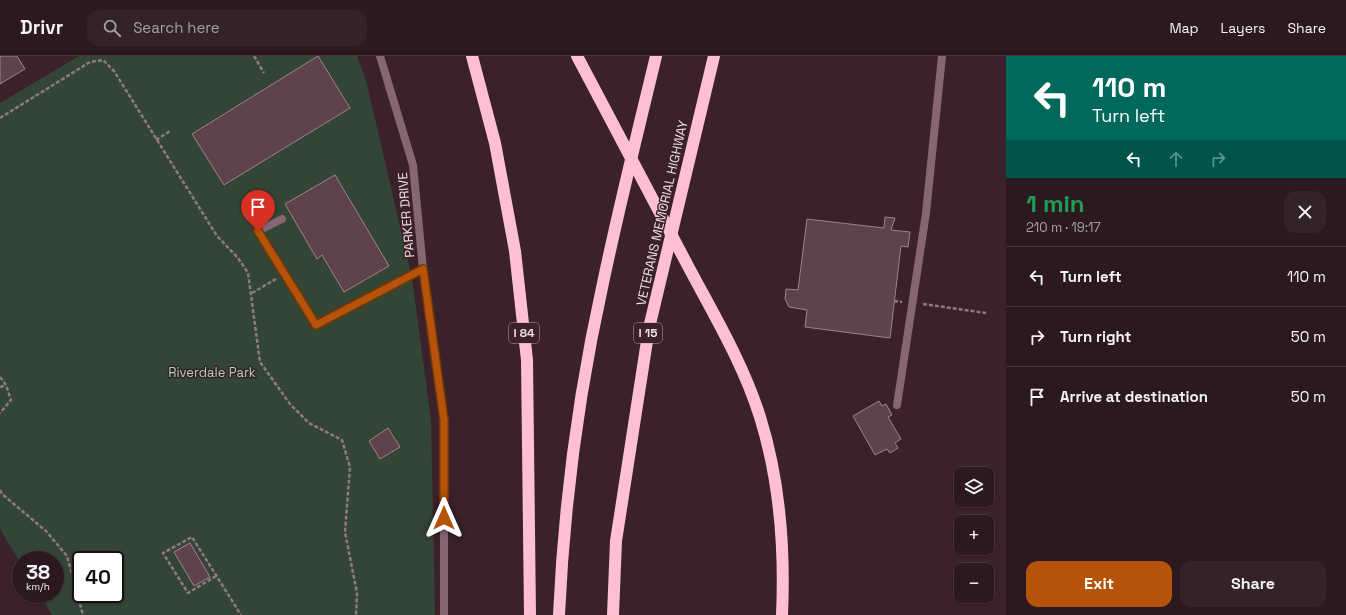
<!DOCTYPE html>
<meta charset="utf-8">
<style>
:root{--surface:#2c1920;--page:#342229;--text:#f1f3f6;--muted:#a6a0a5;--line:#48383e;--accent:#b45309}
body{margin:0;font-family:"Space Grotesk",sans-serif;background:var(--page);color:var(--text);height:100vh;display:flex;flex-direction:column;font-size:15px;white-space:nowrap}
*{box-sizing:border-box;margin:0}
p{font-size:13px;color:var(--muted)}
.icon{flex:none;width:22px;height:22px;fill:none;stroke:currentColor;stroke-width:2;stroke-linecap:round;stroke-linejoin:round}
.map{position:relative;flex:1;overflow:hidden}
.sheet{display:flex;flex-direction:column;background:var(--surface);width:340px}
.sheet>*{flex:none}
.top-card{background:#00695c;color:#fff;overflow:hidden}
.controls{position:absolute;left:954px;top:411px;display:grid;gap:8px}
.controls a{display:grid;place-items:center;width:40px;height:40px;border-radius:8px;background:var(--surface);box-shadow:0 1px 3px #0004,0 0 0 1px var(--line);font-size:20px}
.speed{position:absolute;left:12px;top:495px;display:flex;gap:8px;font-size:20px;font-weight:700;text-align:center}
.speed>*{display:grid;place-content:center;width:52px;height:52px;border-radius:50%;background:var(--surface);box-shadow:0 1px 3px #0004,0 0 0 1px var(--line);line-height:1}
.speed small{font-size:10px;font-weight:400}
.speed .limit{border:2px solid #111;border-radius:6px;background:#fff;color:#111}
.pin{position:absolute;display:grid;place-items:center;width:34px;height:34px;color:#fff;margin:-41px -17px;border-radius:50% 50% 50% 0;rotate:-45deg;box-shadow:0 0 4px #0007}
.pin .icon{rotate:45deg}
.me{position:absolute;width:44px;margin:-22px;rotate:0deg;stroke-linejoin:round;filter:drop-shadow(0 0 3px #0008)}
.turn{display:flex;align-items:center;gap:14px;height:84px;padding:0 20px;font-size:18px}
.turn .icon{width:52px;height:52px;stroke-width:2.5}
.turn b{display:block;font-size:28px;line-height:34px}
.lanes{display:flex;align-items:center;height:38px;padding:0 20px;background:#0003;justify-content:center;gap:20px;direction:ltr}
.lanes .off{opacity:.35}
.round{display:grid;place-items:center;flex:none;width:42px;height:42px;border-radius:12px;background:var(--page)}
.headline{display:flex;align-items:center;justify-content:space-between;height:68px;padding:0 20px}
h1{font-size:24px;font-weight:800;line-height:30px;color:#1e9e55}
.cta{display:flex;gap:8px;margin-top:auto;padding:8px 20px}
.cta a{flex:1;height:46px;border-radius:12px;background:var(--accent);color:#fff;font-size:16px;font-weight:800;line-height:46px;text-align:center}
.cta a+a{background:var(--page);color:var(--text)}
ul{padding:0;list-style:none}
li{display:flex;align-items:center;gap:12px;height:60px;padding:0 20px;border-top:1px solid var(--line)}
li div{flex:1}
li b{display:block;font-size:15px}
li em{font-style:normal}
header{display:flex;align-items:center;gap:24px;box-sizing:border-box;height:56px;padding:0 20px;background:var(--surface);border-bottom:1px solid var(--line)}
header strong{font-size:19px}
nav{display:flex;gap:22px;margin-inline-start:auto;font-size:14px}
.search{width:280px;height:36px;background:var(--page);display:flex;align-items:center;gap:10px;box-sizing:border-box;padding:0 14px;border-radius:12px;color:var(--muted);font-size:15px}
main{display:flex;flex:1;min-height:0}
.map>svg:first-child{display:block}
.green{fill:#334535;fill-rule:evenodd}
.building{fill:#5e424d;stroke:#a1828d}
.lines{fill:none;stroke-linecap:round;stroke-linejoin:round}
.path{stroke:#8f7a82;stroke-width:2.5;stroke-dasharray:4 2;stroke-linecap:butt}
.service{stroke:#866672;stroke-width:8}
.tertiary{stroke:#866672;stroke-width:8}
.motorway{stroke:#febed6;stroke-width:12}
.route-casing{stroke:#753606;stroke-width:10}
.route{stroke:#b45309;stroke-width:7}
.labels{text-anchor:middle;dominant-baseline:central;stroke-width:3;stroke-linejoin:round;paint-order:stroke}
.shield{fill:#3a212b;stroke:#b8a5ac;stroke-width:1}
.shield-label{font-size:12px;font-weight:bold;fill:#eedde3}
.street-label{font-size:13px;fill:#eedde3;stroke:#3a212b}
.park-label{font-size:13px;fill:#a9d3ac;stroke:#3a212b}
</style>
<header>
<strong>Drivr</strong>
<div class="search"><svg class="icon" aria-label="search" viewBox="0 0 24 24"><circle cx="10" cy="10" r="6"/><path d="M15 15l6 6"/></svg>Search here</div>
<nav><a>Map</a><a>Layers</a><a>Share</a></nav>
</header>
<main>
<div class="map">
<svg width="1006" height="559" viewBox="0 0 1006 559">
<rect width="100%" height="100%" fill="#3a212b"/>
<!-- green -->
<path class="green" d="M79 0H357L366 24 412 222 431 364 435 559H52L39 538H55V504H21V508L0 473V47ZM81 504H115V538H81Z"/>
<!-- building -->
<g class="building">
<path d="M0 0H17L25 13 0 28Z"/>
<path d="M318 0 350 52 224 129 192 78Z"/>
<path d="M335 119 389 210 344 236 322 199 317 203 285 148Z"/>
<path d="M885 161 895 162 891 174 910 176 908 191 901 190 890 282 805 271 807 254 789 251 785 243 786 233 798 234 807 163 884 172Z"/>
<path d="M879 345 882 350 886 348 892 359 888 361 901 383 895 387 898 392 890 397 887 393 875 399 853 360Z"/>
<path d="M388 372 400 391 380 403 369 385Z"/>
<path d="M190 487 210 521 194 530 174 496Z"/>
</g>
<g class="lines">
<!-- path -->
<g class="path">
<path d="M254 0 264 17"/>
<path d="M0 62 90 6 103 4 114 15 217 180 238 202 248 217 260 306 290 348 309 367 342 384 350 411 345 476 357 537 356 559"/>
<path d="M156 84 170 75"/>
<path d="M252 237 276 223"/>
<path d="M894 245 902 246"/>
<path d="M923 248 986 257"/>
<path d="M0 321 6 329 11 344 0 357"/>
<path d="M0 331 6 329"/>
<path d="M0 434 2 438 46 475 67 500 83 559"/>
<path d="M216 520 188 537 163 497 192 481 241 559"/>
</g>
<!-- service -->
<g class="service">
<path d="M282 163 258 175 316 269 423 213"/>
<path d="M897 349 926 157 942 0"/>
</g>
<!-- tertiary -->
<path class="tertiary" d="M380 0 413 109 423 213 444 364V559"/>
<!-- motorway -->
<g class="motorway">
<path d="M472 0 495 87 515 195 527 304 530 559"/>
<path d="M577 0C614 70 651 140 688 210 714 259 743 307 760 361 780 425 785 492 782 559"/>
<path d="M559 559C564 448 579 335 603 227 619 151 638 75 656 0"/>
<path d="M613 559 616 485 649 272 714 0"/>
</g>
</g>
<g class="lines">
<defs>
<path id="route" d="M258 175 316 269 423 213 444 364V462"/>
</defs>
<!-- route casing -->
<use href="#route" class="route-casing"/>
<!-- route -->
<use href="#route" class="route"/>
</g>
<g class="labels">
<!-- shield labels -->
<g class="shield">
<rect x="509" y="267" width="30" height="20" rx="3"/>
<rect x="634" y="267" width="28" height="20" rx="3"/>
</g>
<g class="shield-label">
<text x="524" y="277">I 84</text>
<text x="648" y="277">I 15</text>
</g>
<!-- street labels -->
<g class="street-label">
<text transform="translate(662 157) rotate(-77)">VETERANS MEMORIAL HIGHWAY</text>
<text transform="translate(406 159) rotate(-95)">PARKER DRIVE</text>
</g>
<!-- park labels -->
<g class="park-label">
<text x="212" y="316">Riverdale Park</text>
</g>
</g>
</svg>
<div class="controls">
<a><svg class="icon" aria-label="layers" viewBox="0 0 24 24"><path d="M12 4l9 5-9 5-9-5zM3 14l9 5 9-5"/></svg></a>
<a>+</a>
<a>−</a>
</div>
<div class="speed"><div>38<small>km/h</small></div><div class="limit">40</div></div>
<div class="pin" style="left:258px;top:175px;background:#d93025"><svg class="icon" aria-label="arrive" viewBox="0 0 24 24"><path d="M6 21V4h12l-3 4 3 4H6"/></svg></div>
<svg class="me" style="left:444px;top:462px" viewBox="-20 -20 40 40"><path d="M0-17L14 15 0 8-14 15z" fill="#b45309" stroke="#fff" stroke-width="4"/></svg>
</div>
<section class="sheet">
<div class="top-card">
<div class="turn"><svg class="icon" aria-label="left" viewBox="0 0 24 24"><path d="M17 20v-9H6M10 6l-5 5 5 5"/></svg><div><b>110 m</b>Turn left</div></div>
<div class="lanes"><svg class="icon" aria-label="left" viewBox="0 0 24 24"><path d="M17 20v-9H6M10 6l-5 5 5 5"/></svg><svg class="icon off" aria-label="ahead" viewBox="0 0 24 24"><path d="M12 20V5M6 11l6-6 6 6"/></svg><svg class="icon off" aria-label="right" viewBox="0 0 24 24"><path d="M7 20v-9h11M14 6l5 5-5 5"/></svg></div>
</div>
<div class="headline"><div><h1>1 min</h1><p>210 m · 19:17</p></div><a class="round"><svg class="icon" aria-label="close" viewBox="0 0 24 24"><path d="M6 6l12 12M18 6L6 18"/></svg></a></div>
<ul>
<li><svg class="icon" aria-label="left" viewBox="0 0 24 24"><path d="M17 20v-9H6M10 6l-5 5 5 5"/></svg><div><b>Turn left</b></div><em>110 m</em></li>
<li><svg class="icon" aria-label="right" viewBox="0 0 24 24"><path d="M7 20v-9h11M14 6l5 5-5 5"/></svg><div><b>Turn right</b></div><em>50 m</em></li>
<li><svg class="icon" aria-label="arrive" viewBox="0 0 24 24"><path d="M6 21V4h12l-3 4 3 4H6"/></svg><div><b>Arrive at destination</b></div><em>50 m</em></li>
</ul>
<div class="cta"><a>Exit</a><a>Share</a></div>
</section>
</main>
